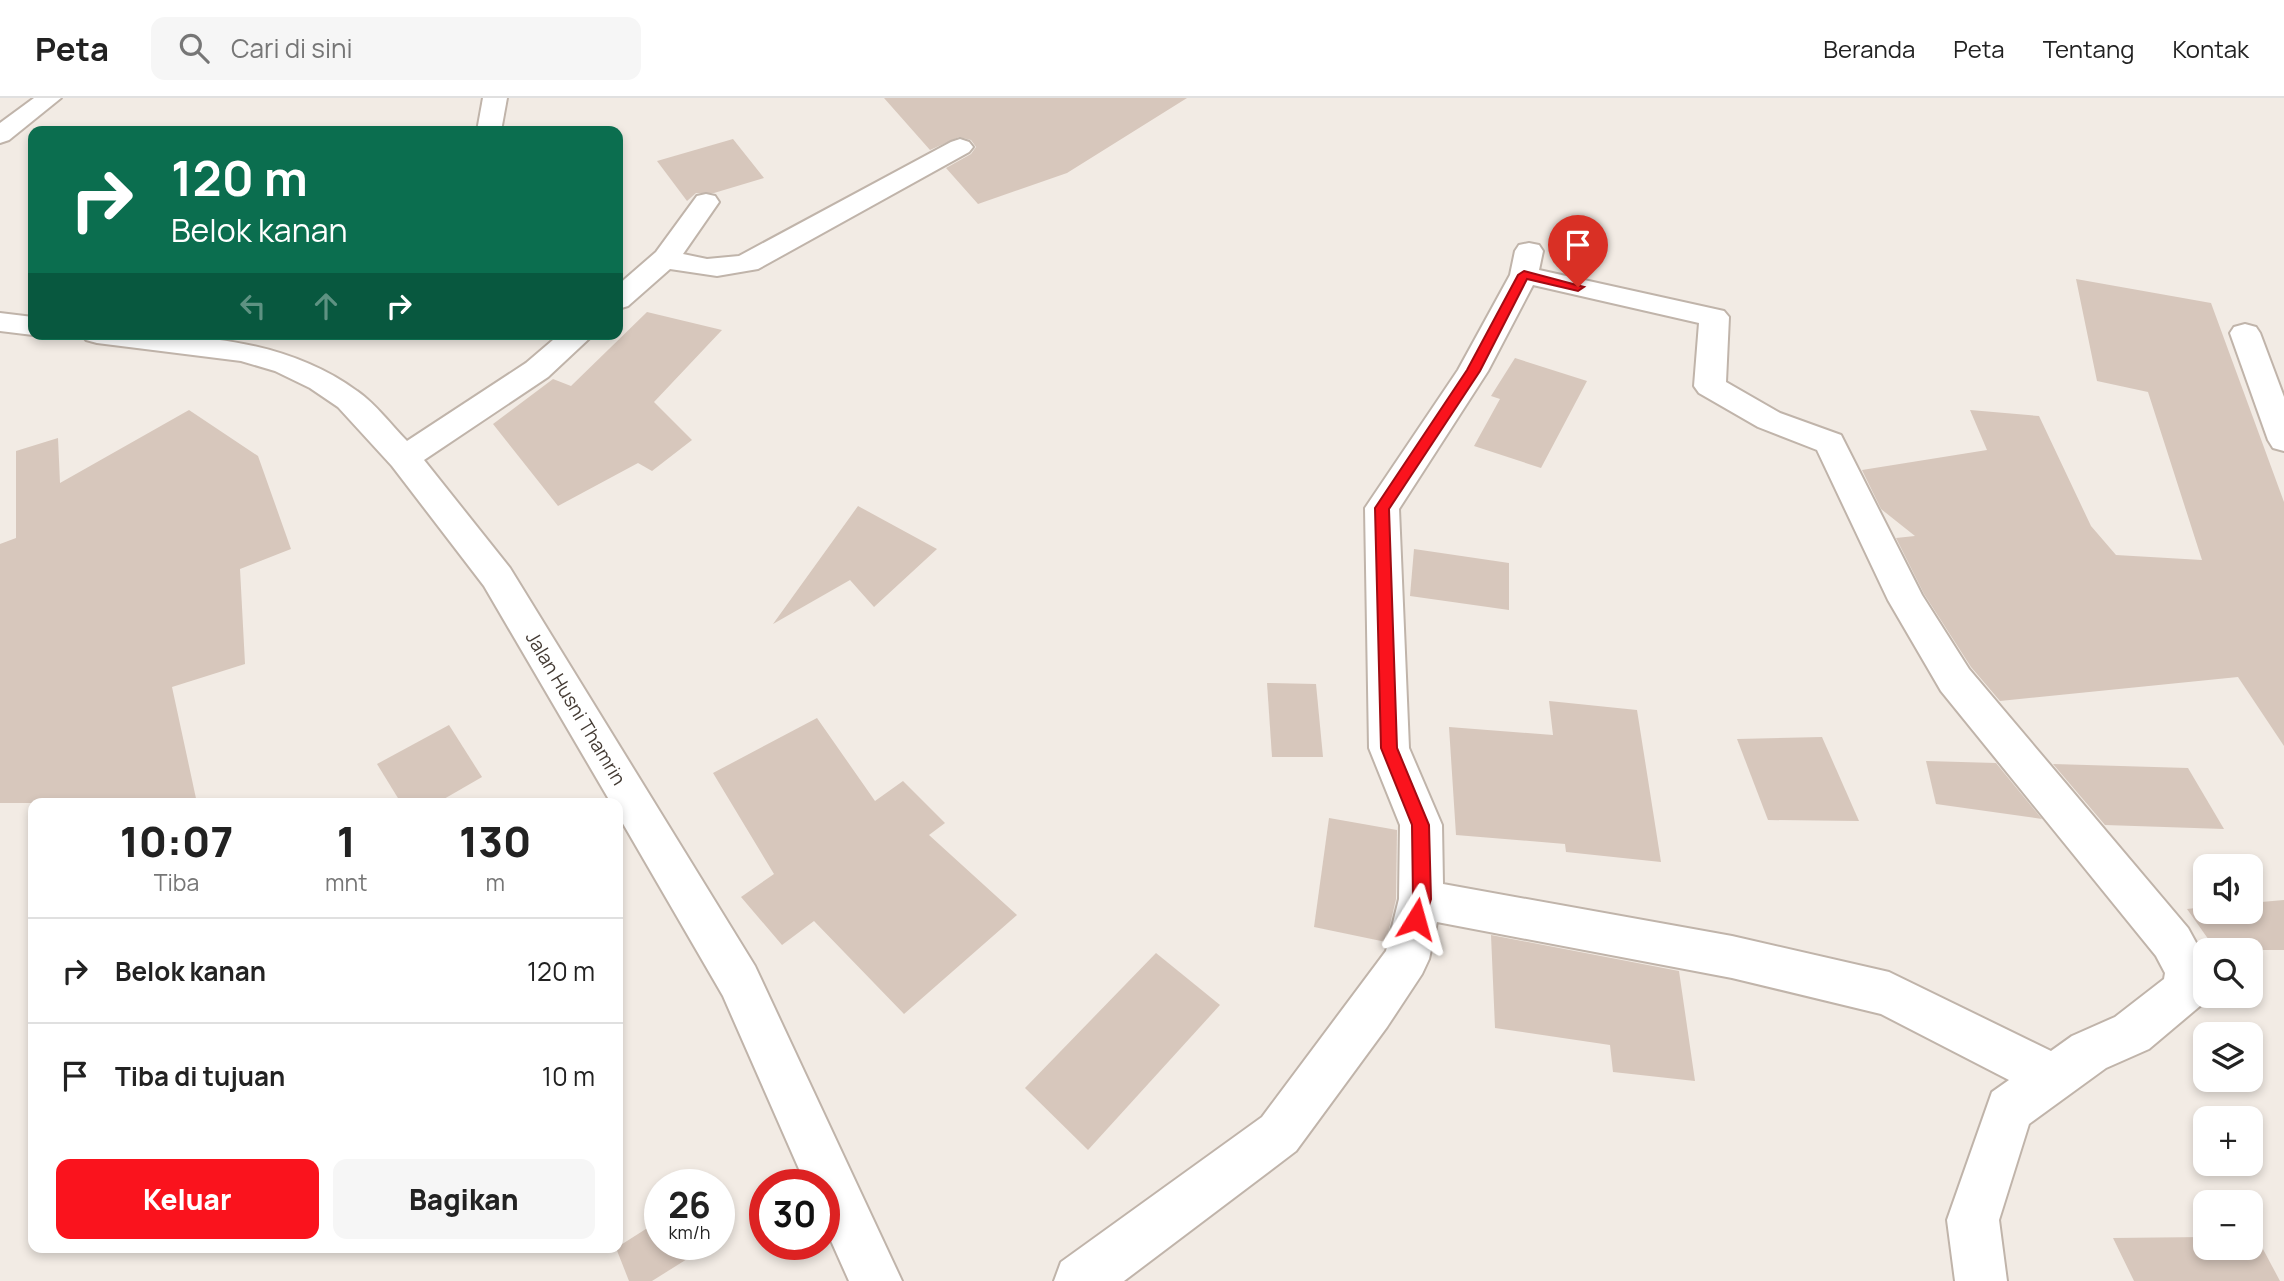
<!DOCTYPE html>
<html lang="id">
<meta charset="utf-8">
<style>
:root{--surface:#fff;--page:#f6f6f6;--text:#222;--muted:#767676;--line:#e0e0e0;--accent:#fa131d}
body{margin:0;font-family:Manrope,sans-serif;background:var(--page);color:var(--text);height:100vh;display:flex;flex-direction:column;font-size:26px;white-space:nowrap}
*{box-sizing:border-box;margin:0}
p{font-size:23px;color:var(--muted)}
.icon{flex:none;width:38px;height:38px;fill:none;stroke:currentColor;stroke-width:2;stroke-linecap:round;stroke-linejoin:round}
.map{position:relative;flex:1;overflow:hidden}
.panel{position:absolute;left:28px;top:700px;width:595px;height:455px;display:flex;flex-direction:column;background:var(--surface);border-radius:14px;box-shadow:0 4px 10px #0003}
.panel>*{flex:none}
.banner{position:absolute;left:28px;top:28px;width:595px;height:214px;border-radius:14px;box-shadow:0 4px 10px #0003;background:#0b6e4f;color:#fff;overflow:hidden}
.fabs{position:absolute;left:2193px;top:756px;display:grid;gap:14px}
.fabs a{display:grid;place-items:center;width:70px;height:70px;border-radius:14px;background:var(--surface);box-shadow:0 4px 10px #0003;font-size:35px}
.speed{position:absolute;left:644px;top:1071px;display:flex;gap:14px;font-size:35px;font-weight:700;text-align:center}
.speed>*{display:grid;place-content:center;width:91px;height:91px;border-radius:50%;background:var(--surface);box-shadow:0 4px 10px #0003;line-height:1}
.speed small{font-size:18px;font-weight:400}
.speed .limit{border:10px solid #d22;background:#fff;color:#111}
.pin{position:absolute;display:grid;place-items:center;width:60px;height:60px;color:#fff;margin:-72px -30px;border-radius:50% 50% 50% 0;rotate:-45deg;box-shadow:0 0 7px #0007}
.pin .icon{rotate:45deg}
.me{position:absolute;width:77px;margin:-38px;rotate:8deg;stroke-linejoin:round;filter:drop-shadow(0 0 5px #0008)}
.turn{display:flex;align-items:center;gap:24px;height:147px;padding:0 28px;font-size:32px}
.turn .icon{width:91px;height:91px;stroke-width:2.5}
.turn b{display:block;font-size:49px;line-height:60px}
.lanes{display:flex;align-items:center;height:66px;padding:0 28px;background:#0003;justify-content:center;gap:35px;direction:ltr}
.lanes .off{opacity:.35}
.eta{display:flex;justify-content:space-evenly;align-items:center;height:119px;text-align:center}
.eta b{font-size:42px;font-weight:800;line-height:49px}
.cta{display:flex;gap:14px;margin-top:auto;padding:14px 28px}
.cta a{flex:1;height:80px;border-radius:14px;background:var(--accent);color:#fff;font-size:28px;font-weight:800;line-height:80px;text-align:center}
.cta a+a{background:var(--page);color:var(--text)}
ul{padding:0;list-style:none}
li{display:flex;align-items:center;gap:21px;height:105px;padding:0 28px;border-top:2px solid var(--line)}
li div{flex:1}
li b{display:block;font-size:26px}
li em{font-style:normal}
header{display:flex;align-items:center;gap:42px;box-sizing:border-box;height:98px;padding:0 35px;background:var(--surface);border-bottom:2px solid var(--line)}
header strong{font-size:33px}
nav{display:flex;gap:38px;margin-inline-start:auto;font-size:24px}
.search{width:490px;height:63px;background:var(--page);display:flex;align-items:center;gap:18px;box-sizing:border-box;padding:0 24px;border-radius:14px;color:var(--muted);font-size:26px}
.map>svg:first-child{display:block}
.building{fill:#d7c7bc}
.lines{fill:none;stroke-linecap:round;stroke-linejoin:round}
.minor-casing{stroke:#c0b4aa;stroke-width:4}
.minor{fill:#fff;fill-rule:evenodd}
.route{fill:#fa131d;stroke:#a20c13;stroke-width:2}
.labels{text-anchor:middle;dominant-baseline:central;stroke-width:5;stroke-linejoin:round;paint-order:stroke}
.street-label{font-size:19px;fill:#443b34;stroke:#fff}
</style>
<header>
<strong>Peta</strong>
<div class="search"><svg class="icon" aria-label="search" viewBox="0 0 24 24"><circle cx="10" cy="10" r="6"/><path d="M15 15l6 6"/></svg>Cari di sini</div>
<nav><a>Beranda</a><a>Peta</a><a>Tentang</a><a>Kontak</a></nav>
</header>
<div class="map">
<svg width="2284" height="1183" viewBox="0 0 2284 1183">
<rect width="100%" height="100%" fill="#f2ebe4"/>
<!-- building -->
<g class="building">
<path d="M884 0H1187L1067 75 978 106 946 70 971 56 976 49 971 42 959 39 930 52Z"/>
<path d="M733 41 764 80 714 95H696L687 103 657 63Z"/>
<path d="M2076 181 2211 205 2284 404V648L2238 579 2000 603 1971 569 1924 496 1896 440 1915 438 1881 411 1862 372 1987 352 1970 312 2039 318 2091 428 2116 457 2202 462 2148 294 2097 283Z"/>
<path d="M647 214 722 232 654 304 692 342 652 373 638 365 558 408 493 326 553 281 571 288Z"/>
<path d="M1515 260 1587 283 1541 370 1474 348 1500 301 1491 298Z"/>
<path d="M189 312 258 358 291 451 240 471 245 566 172 589 197 705H0V446L16 440V353L58 340 60 385Z"/>
<path d="M858 408 937 451 874 509 850 482 773 526Z"/>
<path d="M1414 451 1509 465V512L1410 498Z"/>
<path d="M1267 585 1316 586 1323 659H1272Z"/>
<path d="M1549 603 1637 612 1661 764 1566 754 1565 746 1456 737 1449 629 1553 637Z"/>
<path d="M817 620 875 703 903 683 945 725 929 737 1017 817 904 916 814 823 782 847 741 799 774 776 713 675Z"/>
<path d="M449 627 482 679 437 705H401L377 666Z"/>
<path d="M1822 639 1859 723 1768 722 1737 641Z"/>
<path d="M1926 663 1996 665 2042 721 1936 706Z"/>
<path d="M2053 666 2188 670 2224 731 2105 727Z"/>
<path d="M1329 720 1397 732 1396 801 1386 844 1314 829Z"/>
<path d="M2284 802V852H2216L2187 811 2205 809V814H2250V805Z"/>
<path d="M1491 837 1679 873 1695 983 1613 974 1610 947 1495 930Z"/>
<path d="M1156 855 1220 907 1088 1052 1025 990Z"/>
<path d="M660 1122V1146H711L652 1183H629L616 1150Z"/>
<path d="M2250 1138H2256L2280 1183H2134L2113 1140 2205 1139V1150H2250Z"/>
</g>
<g class="lines">
<defs>
<g id="minor">
<path d="M34 0H61L9 42 0 45V25Z"/>
<path d="M483 0H507L501 33H477Z"/>
<path d="M960 41 969 44 973 49 969 54 758 171 717 178 670 171 628 208 618 211V187L656 154 697 98 706 96 715 98 719 104 683 156 707 161 739 158 951 44Z"/>
<path d="M1529 145 1539 147 1543 153 1539 172 1724 213 1729 219 1726 284 1780 315 1841 337 1922 497 1969 571 2188 830 2205 861V897L2200 908 2149 951 2106 970 2029 1026 1999 1122 2007 1183H1955L1947 1122 1992 994 2009 982 1881 916 1732 880 1437 824 1429 861 1422 876 1387 929 1296 1053 1124 1183H1054L1061 1164 1262 1019 1386 853 1399 801 1400 727 1369 650 1365 410 1458 272 1510 177 1515 153 1519 147ZM1533 187 1699 225 1694 288 1699 295 1758 329 1817 352 1888 502 1941 593 2156 858 2165 875 2164 881 2115 919 2072 938 2051 953 1889 874 1732 838 1443 786 1442 727 1409 650 1399 411 1488 273Z"/>
<path d="M0 215 33 219V236H36L33 237 0 233Z"/>
<path d="M2245 226 2256 229 2260 235 2284 299V353L2273 350 2268 342 2230 235 2234 229Z"/>
<path d="M82 236C177 236 277 235 357 293 376 306 391 327 407 343L526 265 560 236H594L548 279 424 362 510 470 755 868 902 1183H849L824 1127V1087H806L723 898 618 717V705H611L484 488 392 368 338 309 310 290 275 273 241 263 97 245 86 242Z"/>
</g>
</defs>
<!-- minor casing -->
<use href="#minor" class="minor-casing"/>
<!-- minor -->
<use href="#minor" class="minor"/>
</g>
<!-- route -->
<path class="route" d="M1524 173 1584 189 1578 193 1527 181 1480 273 1389 411 1397 650 1429 727 1431 801 1423 827 1416 829 1410 827 1407 821 1413 801 1412 727 1381 650 1375 410 1467 272 1518 177Z"/>
<g class="labels">
<!-- street labels -->
<g class="street-label">
<text transform="translate(576 610) rotate(59)">Jalan Husni Thamrin</text>
</g>
</g>
</svg>
<div class="fabs">
<a><svg class="icon" aria-label="sound" viewBox="0 0 24 24"><path d="M4 9h4l5-4v14l-5-4H4zM17 9q2 3 0 6"/></svg></a>
<a><svg class="icon" aria-label="search" viewBox="0 0 24 24"><circle cx="10" cy="10" r="6"/><path d="M15 15l6 6"/></svg></a>
<a><svg class="icon" aria-label="layers" viewBox="0 0 24 24"><path d="M12 4l9 5-9 5-9-5zM3 14l9 5 9-5"/></svg></a>
<a>+</a>
<a>−</a>
</div>
<div class="speed"><div>26<small>km/h</small></div><div class="limit">30</div></div>
<div class="pin" style="left:1578px;top:189px;background:#d93025"><svg class="icon" aria-label="arrive" viewBox="0 0 24 24"><path d="M6 21V4h12l-3 4 3 4H6"/></svg></div>
<svg class="me" style="left:1416px;top:821px" viewBox="-20 -20 40 40"><path d="M0-17L14 15 0 8-14 15z" fill="#fa131d" stroke="#fff" stroke-width="4"/></svg>
<div class="banner">
<div class="turn"><svg class="icon" aria-label="right" viewBox="0 0 24 24"><path d="M7 20v-9h11M14 6l5 5-5 5"/></svg><div><b>120 m</b>Belok kanan</div></div>
<div class="lanes"><svg class="icon off" aria-label="left" viewBox="0 0 24 24"><path d="M17 20v-9H6M10 6l-5 5 5 5"/></svg><svg class="icon off" aria-label="ahead" viewBox="0 0 24 24"><path d="M12 20V5M6 11l6-6 6 6"/></svg><svg class="icon" aria-label="right" viewBox="0 0 24 24"><path d="M7 20v-9h11M14 6l5 5-5 5"/></svg></div>
</div>
<section class="panel">
<div class="eta">
<div><b>10:07</b><p>Tiba</p></div>
<div><b>1</b><p>mnt</p></div>
<div><b>130</b><p>m</p></div>
</div>
<ul>
<li><svg class="icon" aria-label="right" viewBox="0 0 24 24"><path d="M7 20v-9h11M14 6l5 5-5 5"/></svg><div><b>Belok kanan</b></div><em>120 m</em></li>
<li><svg class="icon" aria-label="arrive" viewBox="0 0 24 24"><path d="M6 21V4h12l-3 4 3 4H6"/></svg><div><b>Tiba di tujuan</b></div><em>10 m</em></li>
</ul>
<div class="cta"><a>Keluar</a><a>Bagikan</a></div>
</section>
</div>
